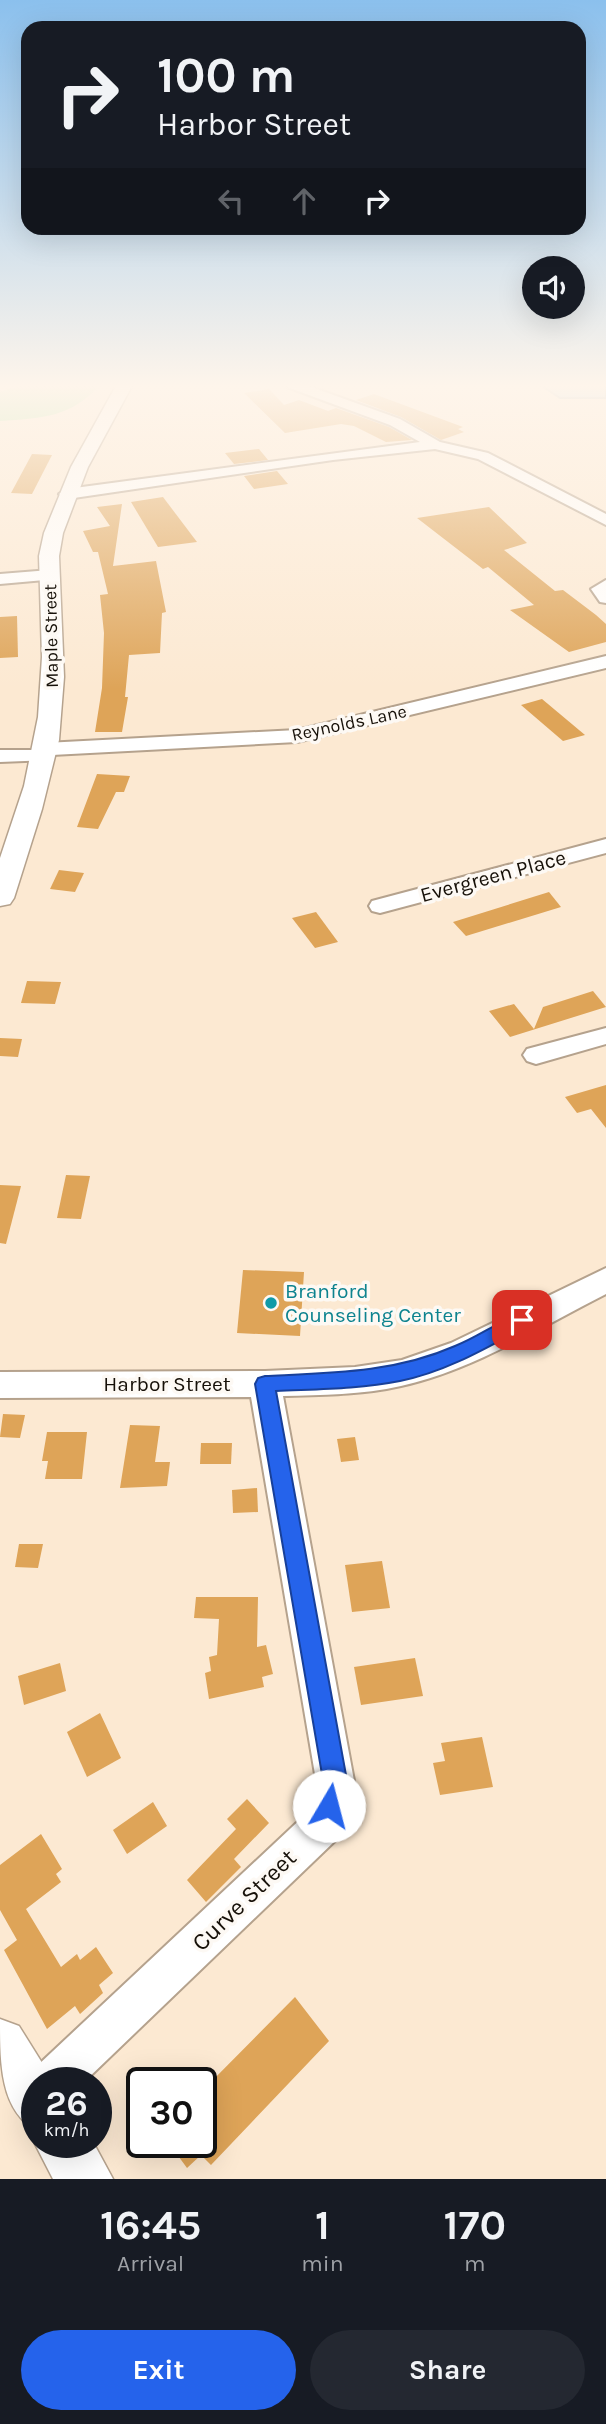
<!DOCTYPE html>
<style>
:root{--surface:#171b24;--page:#242831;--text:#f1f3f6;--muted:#9ea1a6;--accent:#2563eb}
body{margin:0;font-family:Karla,sans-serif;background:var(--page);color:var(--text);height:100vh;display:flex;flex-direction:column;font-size:26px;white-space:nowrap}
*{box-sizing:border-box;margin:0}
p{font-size:23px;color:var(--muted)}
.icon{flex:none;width:38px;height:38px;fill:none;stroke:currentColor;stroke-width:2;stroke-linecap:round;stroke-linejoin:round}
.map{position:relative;height:2179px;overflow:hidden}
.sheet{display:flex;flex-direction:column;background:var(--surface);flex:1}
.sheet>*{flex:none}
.guide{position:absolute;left:21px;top:21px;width:565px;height:214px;border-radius:21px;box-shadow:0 7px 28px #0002;background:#171b24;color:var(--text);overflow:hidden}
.controls{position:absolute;left:522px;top:256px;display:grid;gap:14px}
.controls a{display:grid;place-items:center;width:63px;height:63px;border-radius:50%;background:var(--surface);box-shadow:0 7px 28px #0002;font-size:35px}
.speed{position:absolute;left:21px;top:2067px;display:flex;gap:14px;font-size:35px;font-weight:700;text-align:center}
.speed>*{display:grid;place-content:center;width:91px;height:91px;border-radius:50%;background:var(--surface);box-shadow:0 7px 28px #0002;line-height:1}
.speed small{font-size:18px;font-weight:400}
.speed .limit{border:4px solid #111;border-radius:10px;background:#fff;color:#111}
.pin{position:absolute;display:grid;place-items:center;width:60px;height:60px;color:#fff;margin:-30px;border-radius:14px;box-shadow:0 4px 10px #0006}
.me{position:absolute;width:77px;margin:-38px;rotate:8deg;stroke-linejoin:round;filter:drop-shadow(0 0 5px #0008)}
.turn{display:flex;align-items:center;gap:24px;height:147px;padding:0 21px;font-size:32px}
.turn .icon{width:91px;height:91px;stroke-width:2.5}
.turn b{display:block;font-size:49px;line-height:60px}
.lanes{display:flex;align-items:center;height:66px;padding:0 21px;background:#0003;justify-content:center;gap:35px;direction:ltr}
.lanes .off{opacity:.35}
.eta{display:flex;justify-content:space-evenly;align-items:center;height:119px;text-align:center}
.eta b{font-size:42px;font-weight:700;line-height:49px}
.primary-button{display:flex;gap:14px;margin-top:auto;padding:14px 21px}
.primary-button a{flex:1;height:80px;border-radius:42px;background:var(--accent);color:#fff;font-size:28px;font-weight:700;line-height:80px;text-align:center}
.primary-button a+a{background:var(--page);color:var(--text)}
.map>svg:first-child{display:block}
.green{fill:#aee6a6}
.water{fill:#a1d3f4;stroke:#7798ad;stroke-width:2}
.building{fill:#dea458}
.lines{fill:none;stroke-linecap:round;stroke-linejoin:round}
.minor-casing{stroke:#b5a28d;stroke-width:4}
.tertiary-casing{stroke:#b5a28d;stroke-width:3}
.minor{fill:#fff;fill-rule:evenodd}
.tertiary{fill:#fff;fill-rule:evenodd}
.route{fill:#2563eb;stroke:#184099;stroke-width:2}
.culture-dot{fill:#0f9aa8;stroke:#fdf9f4;stroke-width:2.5}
.labels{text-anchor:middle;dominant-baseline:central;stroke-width:7;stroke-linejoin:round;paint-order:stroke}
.far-street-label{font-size:18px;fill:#161008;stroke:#fdf9f4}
.street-label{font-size:21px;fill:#161008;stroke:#fdf9f4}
.culture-label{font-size:21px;fill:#0d838f;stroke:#fdf9f4;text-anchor:start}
.near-street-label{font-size:24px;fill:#161008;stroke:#fdf9f4}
</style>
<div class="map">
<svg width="606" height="2179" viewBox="0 0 606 2179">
<rect width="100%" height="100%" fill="#fce9d2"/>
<!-- green -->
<path class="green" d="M24 384H98L99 386C70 418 41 418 0 421V392Z"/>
<!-- water -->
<path class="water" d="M539 384H606V398H560Z"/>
<!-- building -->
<g class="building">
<path d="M269 389 284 405 299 400 328 411 336 408 389 427 412 440 386 442 354 426 341 424 285 433 244 393Z"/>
<path d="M374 394 463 427 458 429 464 432 441 440 401 417 356 400Z"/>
<path d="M259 449 268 460 234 464 225 453Z"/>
<path d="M32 454 52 455 32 494 11 493Z"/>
<path d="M277 471 288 484 254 489 244 476Z"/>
<path d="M163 497 197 542 158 547 131 502Z"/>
<path d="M122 504 113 566 156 561 166 612 162 613 160 653 129 655 125 697H128L122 732H95L102 688 104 633 100 595 108 594 98 552H93L83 531 110 526 97 507Z"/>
<path d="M489 507 527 543 504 550 555 591 563 590 596 615 606 624V642L569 652 510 610 534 605 488 567 483 569 417 518Z"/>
<path d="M17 616 18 657 0 658V617Z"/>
<path d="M542 699 585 735 563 741 521 705Z"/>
<path d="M97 774 130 776 124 792H116L98 829 77 827Z"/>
<path d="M59 870 84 873 75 892 50 889Z"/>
<path d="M549 892 561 907 466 936 453 922Z"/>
<path d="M316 912 338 942 315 948 292 918Z"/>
<path d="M27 981 61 982 55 1004 21 1003Z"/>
<path d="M593 991 606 1007 510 1037 489 1011 514 1004 534 1029 543 1007Z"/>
<path d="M0 1038 22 1039 18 1057 0 1056Z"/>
<path d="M606 1085V1128L591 1109 577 1113 565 1097Z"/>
<path d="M66 1175 90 1176 81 1219 57 1218Z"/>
<path d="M0 1185 21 1186 6 1244 0 1243Z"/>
<path d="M243 1270 304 1272 300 1336 237 1333Z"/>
<path d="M3 1414 25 1415 20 1438 0 1437Z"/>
<path d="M130 1425 160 1426 155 1462H170L167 1486 120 1488Z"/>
<path d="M47 1432H87L82 1479H45L48 1461H42Z"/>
<path d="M355 1437 359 1460 341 1462 337 1439Z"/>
<path d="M201 1443H232L231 1464H200Z"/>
<path d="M257 1488 258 1512 233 1513 232 1490Z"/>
<path d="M19 1544H43L38 1568 15 1567Z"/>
<path d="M382 1561 390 1608 352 1612 345 1565Z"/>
<path d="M196 1597H258L257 1647 266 1645 273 1674 262 1677 264 1687 209 1699 205 1673 211 1671 209 1657 217 1655 219 1619 194 1618Z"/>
<path d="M415 1658 423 1696 361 1705 354 1667Z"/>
<path d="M60 1663 66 1691 24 1705 18 1676Z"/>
<path d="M100 1713 121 1758 87 1777 67 1732Z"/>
<path d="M482 1737 493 1787 440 1795 433 1763 445 1761 441 1743Z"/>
<path d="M247 1799 269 1823 234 1859 241 1867 206 1902 187 1880 236 1829 227 1819Z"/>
<path d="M153 1802 167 1826 127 1854 113 1830Z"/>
<path d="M41 1834 62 1869 56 1874 61 1882 26 1909 61 1967 77 1954 80 1960 96 1947 113 1973 99 1985 103 1993 80 2014 75 2006 47 2029 4 1950 17 1940 0 1910V1865Z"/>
<path d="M295 1997 329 2041 211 2165 201 2155 187 2168 168 2142H201V2092Z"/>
</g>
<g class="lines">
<defs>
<g id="minor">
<path d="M286 384H303L400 419 440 442 488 453 606 514V525L478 459 435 449 333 460 67 499 59 494 67 489 420 442 390 425 287 387Z"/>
<path d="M50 570 56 571 58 575 56 579 0 584V574Z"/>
<path d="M606 580V603L600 602 591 589Z"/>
<path d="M606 656V668L297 742 52 755 50 760 0 762V750H36L38 745 45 743 297 730Z"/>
<path d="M606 839V853L380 913 372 911 369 906 372 901Z"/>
<path d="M606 1028V1044L536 1064 527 1061 523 1055 527 1049Z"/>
<path d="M606 1268V1294C541 1327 473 1370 401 1386 362 1395 322 1395 283 1396L355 1786 336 1840 84 2082H37V2096L31 2082 37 2066 307 1813 317 1786 251 1397 0 1398V1372L265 1371 355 1367 402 1360 451 1343Z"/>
</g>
<g id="tertiary">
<path d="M117 384H133L88 467 63 533 59 556 64 677 59 740 42 809 14 898 10 904 0 906V858L24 786 38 717 42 657 39 556 44 533 71 467Z"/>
<path d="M0 2019 19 2026 54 2082H37V2131C0 2111 0 2063 0 2019Z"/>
<path d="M37 2135V2142H93L113 2179H53L34 2142Z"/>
</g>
</defs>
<!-- minor casing -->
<use href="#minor" class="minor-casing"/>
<!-- tertiary casing -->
<use href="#tertiary" class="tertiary-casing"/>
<!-- minor -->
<use href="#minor" class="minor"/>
<!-- tertiary -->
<use href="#tertiary" class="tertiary"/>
</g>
<!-- sky -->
<linearGradient id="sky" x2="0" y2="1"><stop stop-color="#8bc0ed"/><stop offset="0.56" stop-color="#fef5eb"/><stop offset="1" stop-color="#fef5eb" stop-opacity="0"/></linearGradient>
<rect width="606" height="689" fill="url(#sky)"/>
<!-- route -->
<path class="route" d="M522 1313 532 1320 529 1325C488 1347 446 1372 400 1381 359 1389 317 1389 276 1391L348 1786 338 1814 329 1818 321 1814 317 1806 324 1786 255 1384 258 1378 265 1376C330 1373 394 1373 455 1346 478 1337 499 1321 522 1313Z"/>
<!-- markers -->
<circle class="culture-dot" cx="271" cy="1303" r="7"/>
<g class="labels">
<!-- far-street labels -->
<g class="far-street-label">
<text transform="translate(51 636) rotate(-91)">Maple Street</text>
<text transform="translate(349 723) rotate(-12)">Reynolds Lane</text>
</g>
<!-- street labels -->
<g class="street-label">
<text transform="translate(493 876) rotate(-15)">Evergreen Place</text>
<text x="167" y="1384">Harbor Street</text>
</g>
<!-- culture labels -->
<g class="culture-label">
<text x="285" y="1291">Branford<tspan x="285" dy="24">Counseling Center</tspan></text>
</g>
<!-- near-street labels -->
<g class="near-street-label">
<text transform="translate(244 1900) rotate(-44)">Curve Street</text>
</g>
</g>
</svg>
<div class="controls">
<a><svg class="icon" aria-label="sound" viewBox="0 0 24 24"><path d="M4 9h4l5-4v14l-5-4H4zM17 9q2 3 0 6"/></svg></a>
</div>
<div class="speed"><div>26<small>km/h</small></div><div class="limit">30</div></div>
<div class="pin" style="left:522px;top:1320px;background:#d93025"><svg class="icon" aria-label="arrive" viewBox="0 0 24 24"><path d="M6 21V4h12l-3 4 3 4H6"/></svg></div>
<svg class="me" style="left:329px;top:1806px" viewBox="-20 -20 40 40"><circle r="19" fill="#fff"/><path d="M0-13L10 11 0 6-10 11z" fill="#2563eb"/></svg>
<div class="guide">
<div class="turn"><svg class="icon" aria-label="right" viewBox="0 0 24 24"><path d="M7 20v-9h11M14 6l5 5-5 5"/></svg><div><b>100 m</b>Harbor Street</div></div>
<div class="lanes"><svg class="icon off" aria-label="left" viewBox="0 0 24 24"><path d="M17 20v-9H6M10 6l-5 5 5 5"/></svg><svg class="icon off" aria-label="ahead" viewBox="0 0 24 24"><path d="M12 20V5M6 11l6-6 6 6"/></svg><svg class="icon" aria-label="right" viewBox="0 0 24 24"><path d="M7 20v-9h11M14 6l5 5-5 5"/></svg></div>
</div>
</div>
<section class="sheet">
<div class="eta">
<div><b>16:45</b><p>Arrival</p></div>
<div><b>1</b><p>min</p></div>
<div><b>170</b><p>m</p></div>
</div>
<div class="primary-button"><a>Exit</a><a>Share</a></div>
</section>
